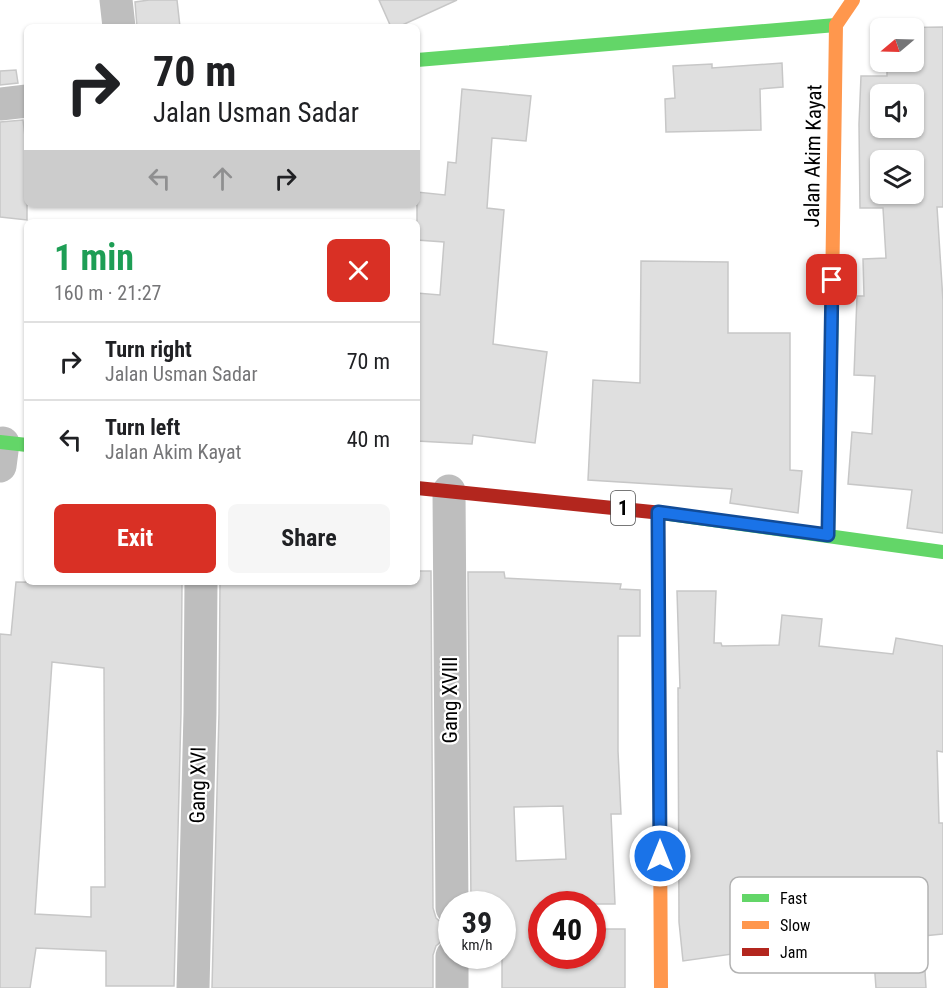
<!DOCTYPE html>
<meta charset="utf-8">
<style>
:root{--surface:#fff;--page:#f6f6f6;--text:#202124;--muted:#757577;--line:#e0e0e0;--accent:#d93025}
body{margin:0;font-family:"Roboto Condensed",sans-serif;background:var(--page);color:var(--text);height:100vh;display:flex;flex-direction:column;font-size:22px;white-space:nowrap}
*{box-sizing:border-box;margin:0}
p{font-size:20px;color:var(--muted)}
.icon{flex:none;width:33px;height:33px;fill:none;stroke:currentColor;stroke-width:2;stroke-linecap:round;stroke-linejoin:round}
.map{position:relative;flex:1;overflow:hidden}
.details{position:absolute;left:24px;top:219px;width:396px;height:366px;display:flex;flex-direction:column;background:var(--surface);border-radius:9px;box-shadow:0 2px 4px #0004}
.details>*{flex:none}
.guide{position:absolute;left:24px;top:24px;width:396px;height:183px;border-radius:9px;box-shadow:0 2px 4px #0004;background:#fff;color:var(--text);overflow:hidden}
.needle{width:39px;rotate:251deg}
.tools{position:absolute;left:870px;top:18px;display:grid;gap:12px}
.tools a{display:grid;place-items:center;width:54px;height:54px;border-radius:9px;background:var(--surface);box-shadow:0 2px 4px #0004;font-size:30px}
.speed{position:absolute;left:438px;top:891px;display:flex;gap:12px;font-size:30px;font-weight:700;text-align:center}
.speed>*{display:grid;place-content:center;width:78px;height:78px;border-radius:50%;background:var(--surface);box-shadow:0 2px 4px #0004;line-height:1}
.speed small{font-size:15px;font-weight:400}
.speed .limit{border:9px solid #d22;background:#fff;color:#111}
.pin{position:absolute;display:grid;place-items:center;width:51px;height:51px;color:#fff;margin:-26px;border-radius:12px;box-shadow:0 3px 9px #0006}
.me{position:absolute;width:66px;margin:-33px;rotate:0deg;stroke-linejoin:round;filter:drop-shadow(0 0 4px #0008)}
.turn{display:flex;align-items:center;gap:21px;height:126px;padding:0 30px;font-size:27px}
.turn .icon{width:78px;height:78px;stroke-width:2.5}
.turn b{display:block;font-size:42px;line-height:51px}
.lanes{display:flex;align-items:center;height:57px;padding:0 30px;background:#0003;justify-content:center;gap:30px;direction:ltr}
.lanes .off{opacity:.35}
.round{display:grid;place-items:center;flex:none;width:63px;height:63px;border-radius:9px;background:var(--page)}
.summary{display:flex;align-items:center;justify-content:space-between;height:102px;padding:0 30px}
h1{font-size:36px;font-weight:700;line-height:45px;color:#1e9e55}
.button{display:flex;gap:12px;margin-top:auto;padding:12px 30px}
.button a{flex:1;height:69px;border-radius:9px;background:var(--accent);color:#fff;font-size:24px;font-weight:700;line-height:69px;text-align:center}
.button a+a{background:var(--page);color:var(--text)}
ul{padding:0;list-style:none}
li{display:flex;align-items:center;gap:18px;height:78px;padding:0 30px;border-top:2px solid var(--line)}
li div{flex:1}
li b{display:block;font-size:22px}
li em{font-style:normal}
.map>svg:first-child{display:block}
.building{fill:#dfdfdf;stroke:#c7c7c7;stroke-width:1.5;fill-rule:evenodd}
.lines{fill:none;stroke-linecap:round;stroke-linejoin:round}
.street{stroke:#bebebe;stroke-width:33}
.fast{stroke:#63d668;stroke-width:14}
.slow{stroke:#ff974d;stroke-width:14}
.jam{stroke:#b3261e;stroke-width:14}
.route-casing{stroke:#114b97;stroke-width:15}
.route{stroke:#1a73e8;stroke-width:10}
.labels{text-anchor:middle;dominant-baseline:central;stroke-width:4.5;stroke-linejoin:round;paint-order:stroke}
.shield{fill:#fff;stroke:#4c4c4c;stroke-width:1.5}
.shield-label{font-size:20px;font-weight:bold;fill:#000}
.street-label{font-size:21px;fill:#000;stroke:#fff}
.key{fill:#fff;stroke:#b2b2b2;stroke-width:1.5}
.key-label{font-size:16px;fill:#000}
</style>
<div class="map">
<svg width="943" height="988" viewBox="0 0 943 988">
<rect width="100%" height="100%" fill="#fff"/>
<!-- building -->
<g class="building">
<path d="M149 0H177L180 27H137L135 2Z"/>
<path d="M379 0H457L398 27H391Z"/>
<path d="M943 27V207H937L943 301V533L907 528 912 490 848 484 852 432 872 434 875 376 854 375 857 296H864L863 259 886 258 883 208H860L859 124 861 76H887V62H914V28H886ZM880 94H914V128H880ZM880 160H914V194H880Z"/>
<path d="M782 63 783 87 760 89 761 130 666 132 665 99 675 98 673 66 712 64V68Z"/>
<path d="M16 70 18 83 0 85V71Z"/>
<path d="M462 89 531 96 526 141 492 138 487 208 504 210 493 344 547 352 535 443 473 435 472 444 417 441V293L440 295 444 242 417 240V192L445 195 448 162 456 163Z"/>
<path d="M23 120 27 153V220L0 217V122Z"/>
<path d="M641 261 728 262V333H790V470L802 471 798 513 730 503 732 489 588 480 593 380 640 383Z"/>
<path d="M417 571H431L433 908 436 918 443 924 444 939 436 946 433 955V988H212L219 713 220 582H417Z"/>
<path d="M468 572H504L505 578 621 584 620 589 640 590V636H618V751L621 814H611L615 904H542V956H592V929H625V988H502V904H471ZM563 806 566 859 516 861 514 807Z"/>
<path d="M16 582 182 584 181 713 174 986H106V951L36 948 30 988H0V634L11 635ZM52 662 104 668 105 887H91V917L35 914Z"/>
<path d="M677 591H716L714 643H721L722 646 779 645 782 615 822 619 819 646 893 654 896 638 943 646V752L937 751 939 823H943V934L923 936 926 988H876L872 934 683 961 679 922 678 688H680Z"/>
</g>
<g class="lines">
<!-- street -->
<g class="street">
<path d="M116 0 119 27"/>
<path d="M0 104 27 101"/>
<path d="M0 466 3 443"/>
<path d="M449 491 452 908"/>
<path d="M452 956V988"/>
<path d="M193 988 200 713 201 582"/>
</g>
<!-- fast -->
<g class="fast">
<path d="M417 60 836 25"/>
<path d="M0 442 27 445"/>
<path d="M662 513 943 552"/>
<path d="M828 535 832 295"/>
</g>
<!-- slow -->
<g class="slow">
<path d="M832 295 836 25 853 0"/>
<path d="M658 512 661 988"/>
</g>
<!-- jam -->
<path class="jam" d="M417 488 662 513"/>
</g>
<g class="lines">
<defs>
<path id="route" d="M660 856 658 512 828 535 832 280"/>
</defs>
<!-- route casing -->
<use href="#route" class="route-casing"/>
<!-- route -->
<use href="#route" class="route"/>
</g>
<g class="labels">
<!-- shield labels -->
<rect class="shield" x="611" y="491" width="24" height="34" rx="4.5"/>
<g class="shield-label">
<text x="623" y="508">1</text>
</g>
<!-- street labels -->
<g class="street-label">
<text transform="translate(813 156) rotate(-89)">Jalan Akim Kayat</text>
<text transform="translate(450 700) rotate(-90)">Gang XVIII</text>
<text transform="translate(198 785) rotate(-89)">Gang XVI</text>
</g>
</g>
<!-- legend -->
<rect x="730" y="877" width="198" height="96" rx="9" class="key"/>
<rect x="742" y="894" width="27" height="8" fill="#63d668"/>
<rect x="742" y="921" width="27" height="8" fill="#ff974d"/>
<rect x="742" y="948" width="27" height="8" fill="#b3261e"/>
<g class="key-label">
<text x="780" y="904">Fast</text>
<text x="780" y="931">Slow</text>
<text x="780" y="958">Jam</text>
</g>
</svg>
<div class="tools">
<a><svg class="needle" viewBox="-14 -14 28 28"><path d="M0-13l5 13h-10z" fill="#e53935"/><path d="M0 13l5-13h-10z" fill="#757577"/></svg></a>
<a><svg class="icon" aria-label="sound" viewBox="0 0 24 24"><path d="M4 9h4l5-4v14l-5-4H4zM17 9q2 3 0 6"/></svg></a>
<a><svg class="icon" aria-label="layers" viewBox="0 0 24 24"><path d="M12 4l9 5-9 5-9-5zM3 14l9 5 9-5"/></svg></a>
</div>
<div class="speed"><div>39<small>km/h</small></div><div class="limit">40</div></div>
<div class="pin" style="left:832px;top:280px;background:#d93025"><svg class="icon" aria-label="arrive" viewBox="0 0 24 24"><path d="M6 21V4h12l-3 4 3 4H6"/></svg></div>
<svg class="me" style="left:660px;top:856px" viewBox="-20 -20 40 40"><circle r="17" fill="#1a73e8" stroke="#fff" stroke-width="3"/><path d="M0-11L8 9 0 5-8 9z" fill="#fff"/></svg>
<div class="guide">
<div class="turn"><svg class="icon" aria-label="right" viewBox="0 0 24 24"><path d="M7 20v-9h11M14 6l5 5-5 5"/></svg><div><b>70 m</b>Jalan Usman Sadar</div></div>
<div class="lanes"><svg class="icon off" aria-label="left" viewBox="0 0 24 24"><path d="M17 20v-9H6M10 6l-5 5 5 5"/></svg><svg class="icon off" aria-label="ahead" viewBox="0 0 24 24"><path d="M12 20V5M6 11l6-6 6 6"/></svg><svg class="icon" aria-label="right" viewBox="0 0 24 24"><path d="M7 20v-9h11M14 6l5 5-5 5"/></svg></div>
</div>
<section class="details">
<div class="summary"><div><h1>1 min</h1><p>160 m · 21:27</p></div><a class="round" style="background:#d93025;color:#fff"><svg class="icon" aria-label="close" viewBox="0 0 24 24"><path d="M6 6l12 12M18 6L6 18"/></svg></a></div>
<ul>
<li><svg class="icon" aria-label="right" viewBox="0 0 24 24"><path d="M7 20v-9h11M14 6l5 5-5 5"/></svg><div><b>Turn right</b><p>Jalan Usman Sadar</p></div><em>70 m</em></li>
<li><svg class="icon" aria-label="left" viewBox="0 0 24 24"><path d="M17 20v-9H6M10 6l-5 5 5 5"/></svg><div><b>Turn left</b><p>Jalan Akim Kayat</p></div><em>40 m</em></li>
</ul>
<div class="button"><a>Exit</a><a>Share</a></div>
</section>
</div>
